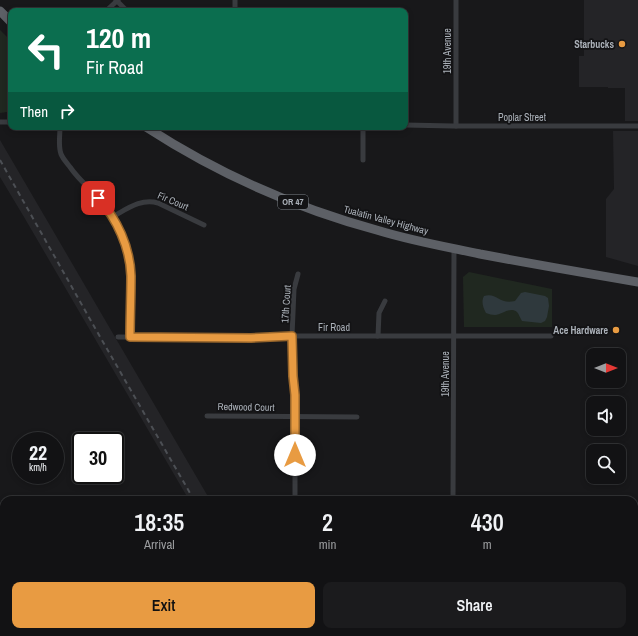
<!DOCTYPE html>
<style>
:root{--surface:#121214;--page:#1b1b1d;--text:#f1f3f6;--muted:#9c9ea0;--line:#313234;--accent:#e89b42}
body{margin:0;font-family:"Archivo Narrow",sans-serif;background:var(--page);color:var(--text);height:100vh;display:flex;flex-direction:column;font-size:15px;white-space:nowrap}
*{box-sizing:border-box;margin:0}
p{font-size:13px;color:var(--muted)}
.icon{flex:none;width:22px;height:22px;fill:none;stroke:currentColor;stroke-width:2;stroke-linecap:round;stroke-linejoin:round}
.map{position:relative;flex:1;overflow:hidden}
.details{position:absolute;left:0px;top:496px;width:638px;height:140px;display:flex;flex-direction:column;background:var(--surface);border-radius:12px 12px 0 0;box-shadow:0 2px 6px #0003,0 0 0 1px var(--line)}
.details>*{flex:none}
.top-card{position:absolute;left:8px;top:8px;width:400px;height:122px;border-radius:8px;box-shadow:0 2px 6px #0003,0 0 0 1px var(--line);background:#0b6e4f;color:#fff;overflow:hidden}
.needle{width:26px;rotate:90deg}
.fabs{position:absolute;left:586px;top:348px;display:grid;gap:8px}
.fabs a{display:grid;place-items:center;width:40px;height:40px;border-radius:8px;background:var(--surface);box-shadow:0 2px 6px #0003,0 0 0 1px var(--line);font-size:20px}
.speed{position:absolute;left:12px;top:432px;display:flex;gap:8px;font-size:20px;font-weight:700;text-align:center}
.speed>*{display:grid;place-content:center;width:52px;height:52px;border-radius:50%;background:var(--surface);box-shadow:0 2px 6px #0003,0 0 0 1px var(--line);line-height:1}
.speed small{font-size:10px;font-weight:400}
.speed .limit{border:2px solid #111;border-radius:6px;background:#fff;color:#111}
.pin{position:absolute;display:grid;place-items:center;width:34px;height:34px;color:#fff;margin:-17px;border-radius:8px;box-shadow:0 2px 6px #0006}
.me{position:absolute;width:44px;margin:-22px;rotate:0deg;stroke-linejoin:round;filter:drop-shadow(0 0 3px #0008)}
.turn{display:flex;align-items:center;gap:14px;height:84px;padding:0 12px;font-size:18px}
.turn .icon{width:52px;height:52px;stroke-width:2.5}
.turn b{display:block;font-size:28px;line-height:34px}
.then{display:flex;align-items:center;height:38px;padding:0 12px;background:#0003;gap:8px;font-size:15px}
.eta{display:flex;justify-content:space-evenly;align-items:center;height:68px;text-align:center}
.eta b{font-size:24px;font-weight:600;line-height:28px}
.cta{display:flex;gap:8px;margin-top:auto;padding:8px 12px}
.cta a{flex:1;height:46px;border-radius:8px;background:var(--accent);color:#111;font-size:16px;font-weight:600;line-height:46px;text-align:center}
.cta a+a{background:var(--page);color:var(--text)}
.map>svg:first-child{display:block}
.built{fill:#242427}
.green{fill:#202820}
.water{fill:#2f393d}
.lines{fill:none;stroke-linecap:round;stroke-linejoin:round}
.minor{stroke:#393b3f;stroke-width:5}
.trunk{stroke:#5d6066;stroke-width:9}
.rail{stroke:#4c4f54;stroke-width:2;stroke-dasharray:5 4;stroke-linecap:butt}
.route-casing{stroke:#97652b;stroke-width:10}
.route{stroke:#e89b42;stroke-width:7}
.poi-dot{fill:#e89b42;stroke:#131315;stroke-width:1.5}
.labels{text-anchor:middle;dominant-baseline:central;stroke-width:3.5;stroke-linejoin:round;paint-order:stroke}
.shield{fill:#131315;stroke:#7d8288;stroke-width:1}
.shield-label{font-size:9px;font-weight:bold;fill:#abb1b9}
.poi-label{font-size:10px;font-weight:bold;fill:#abb1b9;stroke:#131315;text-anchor:end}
.street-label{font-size:10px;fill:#abb1b9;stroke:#131315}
</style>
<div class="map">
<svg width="638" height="636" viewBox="0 0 638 636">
<rect width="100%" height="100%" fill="#18181a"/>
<!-- built -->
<g class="built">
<path d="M584 0H638V121H625V88H608V87H579V56H584Z"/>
<path d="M613 131H638V266L606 257V199L614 189Z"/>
<path d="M0 140 52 229 210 500H189L24 217 0 177Z"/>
<path d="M265 632H287L289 636H267Z"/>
</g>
<!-- green -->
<g class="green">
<path d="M0 30 8 38 7 112 0 113Z"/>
<path d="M469 272 552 289V327H464L463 277Z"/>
</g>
<!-- water -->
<path class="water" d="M525 292 545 296 548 298 549 306 547 317 545 321 541 323 522 321C520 318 519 314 517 312 510 306 502 315 495 315 492 315 489 314 486 313 483 307 481 302 484 296 497 292 499 305 515 301L521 293Z"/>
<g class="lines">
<!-- minor -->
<g class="minor">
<path d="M116 0 127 11"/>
<path d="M456 0V126"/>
<path d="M106 11 118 0"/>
<path d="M235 11V0"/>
<path d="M0 122H11"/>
<path d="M405 125 453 126H638"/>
<path d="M60 127C60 136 58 146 61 154 63 159 67 163 70 167 78 179 89 188 99 198 108 208 116 222 122 234 135 266 130 303 130 337"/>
<path d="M363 160V127"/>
<path d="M112 217C127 209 141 198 158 203L204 225"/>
<path d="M378 336 379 313 385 301"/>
<path d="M118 337 251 338 292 336H551"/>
<path d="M207 416 357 417"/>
<path d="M261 500H296"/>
<path d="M295 500V395L293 376 292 336 294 289 298 274"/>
<path d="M453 500 454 249"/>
<path d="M338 632 341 636"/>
<path d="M453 636V632"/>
</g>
<!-- trunk -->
<g class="trunk">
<path d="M0 11 11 22"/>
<path d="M146 127C217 173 298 209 380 231 413 241 447 247 480 254 533 264 585 273 638 282"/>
</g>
<!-- rail -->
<g class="rail">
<path d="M0 160 95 328 194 500"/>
<path d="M276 632 278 636"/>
</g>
</g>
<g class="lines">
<defs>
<path id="route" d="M98 198C117 219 130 247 131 276 131 296 130 317 130 337L251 338 292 336 293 376 295 395V455"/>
</defs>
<!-- route casing -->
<use href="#route" class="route-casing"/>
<!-- route -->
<use href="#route" class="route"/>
</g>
<!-- markers -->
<g class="poi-dot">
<circle cx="622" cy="44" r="4"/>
<circle cx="616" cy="330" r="4"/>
</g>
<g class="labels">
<!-- shield labels -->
<rect class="shield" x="278" y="195" width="30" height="14" rx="3"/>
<g class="shield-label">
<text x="293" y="202">OR 47</text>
</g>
<!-- poi labels -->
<g class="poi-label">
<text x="614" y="44">Starbucks</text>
<text x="608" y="330">Ace Hardware</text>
</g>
<!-- street labels -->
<g class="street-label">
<text transform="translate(447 51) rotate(-90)">19th Avenue</text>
<text x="522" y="117">Poplar Street</text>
<text transform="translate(173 201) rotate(23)">Fir Court</text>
<text transform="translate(386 220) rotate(15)">Tualatin Valley Highway</text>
<text transform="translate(286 304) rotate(-86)">17th Court</text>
<text x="334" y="327">Fir Road</text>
<text transform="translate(445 374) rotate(-90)">19th Avenue</text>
<text transform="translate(246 407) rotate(1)">Redwood Court</text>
</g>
</g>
</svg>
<div class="fabs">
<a><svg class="needle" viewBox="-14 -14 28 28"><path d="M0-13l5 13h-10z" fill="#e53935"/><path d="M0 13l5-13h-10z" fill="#9c9ea0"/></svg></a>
<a><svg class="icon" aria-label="sound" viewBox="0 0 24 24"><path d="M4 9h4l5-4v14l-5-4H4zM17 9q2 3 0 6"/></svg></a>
<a><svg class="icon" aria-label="search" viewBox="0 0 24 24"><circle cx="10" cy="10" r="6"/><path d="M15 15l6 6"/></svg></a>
</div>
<div class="speed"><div>22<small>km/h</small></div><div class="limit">30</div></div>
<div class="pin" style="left:98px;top:198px;background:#d93025"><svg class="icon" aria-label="arrive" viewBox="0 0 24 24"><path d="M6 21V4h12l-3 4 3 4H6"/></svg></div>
<svg class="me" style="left:295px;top:455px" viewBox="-20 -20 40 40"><circle r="19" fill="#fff"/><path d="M0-13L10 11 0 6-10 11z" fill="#e89b42"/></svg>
<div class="top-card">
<div class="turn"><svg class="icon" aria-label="left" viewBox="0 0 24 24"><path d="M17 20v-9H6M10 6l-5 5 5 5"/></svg><div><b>120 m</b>Fir Road</div></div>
<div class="then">Then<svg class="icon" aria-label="right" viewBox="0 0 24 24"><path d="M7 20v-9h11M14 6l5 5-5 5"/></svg></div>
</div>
<section class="details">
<div class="eta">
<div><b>18:35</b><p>Arrival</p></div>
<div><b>2</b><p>min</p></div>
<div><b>430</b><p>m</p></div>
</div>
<div class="cta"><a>Exit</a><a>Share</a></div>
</section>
</div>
